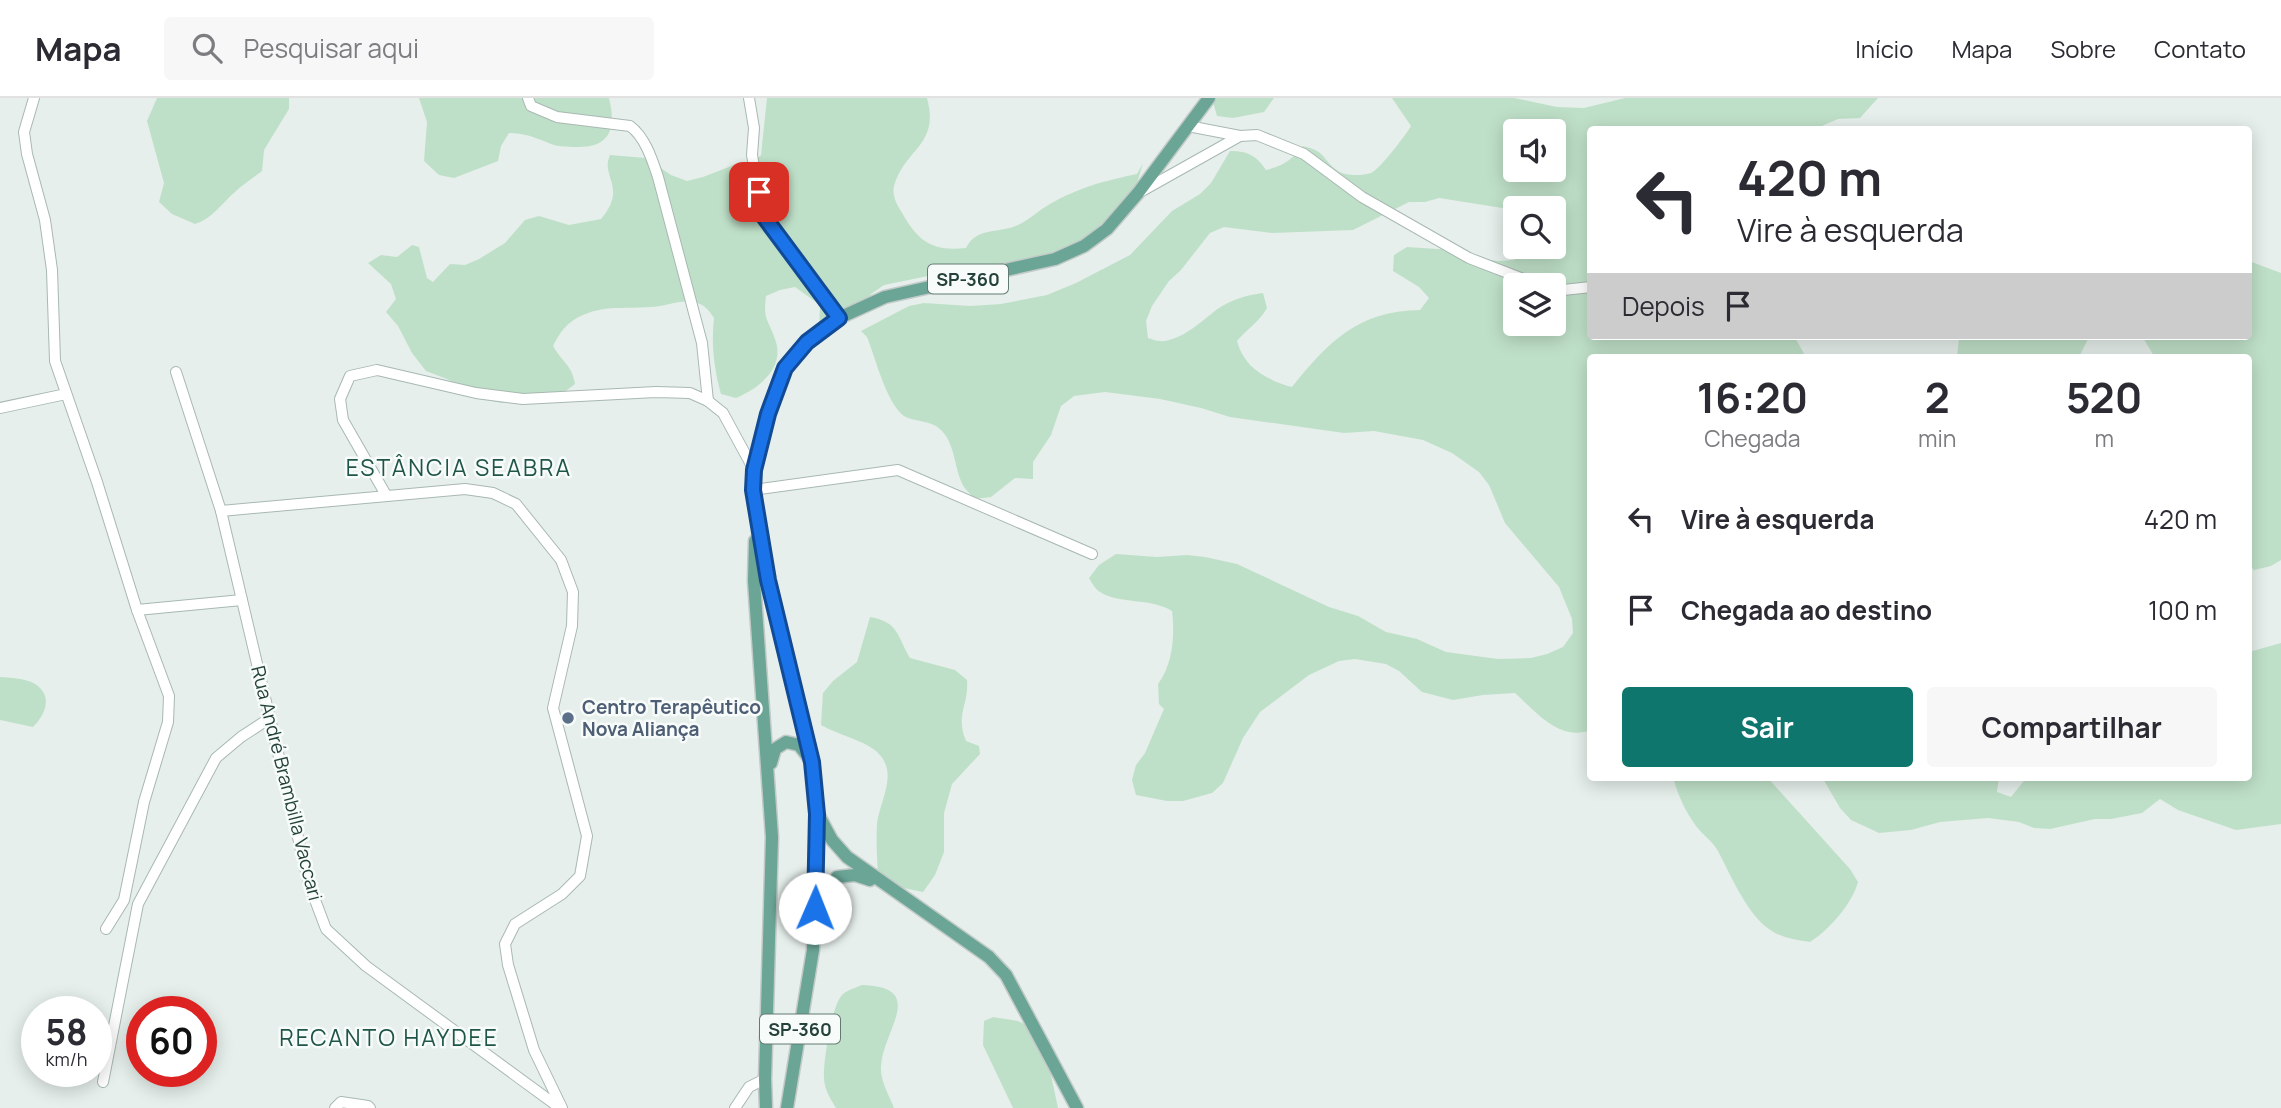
<!DOCTYPE html>
<html lang="pt">
<meta charset="utf-8">
<style>
:root{--surface:#fff;--page:#f7f7f7;--text:#2b2b33;--muted:#7c7c81;--line:#e1e1e2;--accent:#0f766e}
body{margin:0;font-family:Manrope,sans-serif;background:var(--page);color:var(--text);height:100vh;display:flex;flex-direction:column;font-size:26px;white-space:nowrap}
*{box-sizing:border-box;margin:0}
p{font-size:23px;color:var(--muted)}
.icon{flex:none;width:38px;height:38px;fill:none;stroke:currentColor;stroke-width:2;stroke-linecap:round;stroke-linejoin:round}
.map{position:relative;flex:1;overflow:hidden}
.details{position:absolute;left:1587px;top:256px;width:665px;height:427px;display:flex;flex-direction:column;background:var(--surface);border-radius:7px;box-shadow:0 4px 18px #0003}
.details>*{flex:none}
.guide{position:absolute;left:1587px;top:28px;width:665px;height:214px;border-radius:7px;box-shadow:0 4px 18px #0003;background:#fff;color:var(--text);overflow:hidden}
.buttons{position:absolute;left:1503px;top:21px;display:grid;gap:14px}
.buttons a{display:grid;place-items:center;width:63px;height:63px;border-radius:7px;background:var(--surface);box-shadow:0 4px 18px #0003;font-size:35px}
.speed{position:absolute;left:21px;top:898px;display:flex;gap:14px;font-size:35px;font-weight:700;text-align:center}
.speed>*{display:grid;place-content:center;width:91px;height:91px;border-radius:50%;background:var(--surface);box-shadow:0 4px 18px #0003;line-height:1}
.speed small{font-size:18px;font-weight:400}
.speed .limit{border:10px solid #d22;background:#fff;color:#111}
.pin{position:absolute;display:grid;place-items:center;width:60px;height:60px;color:#fff;margin:-30px;border-radius:14px;box-shadow:0 4px 10px #0006}
.me{position:absolute;width:77px;margin:-38px;rotate:1deg;stroke-linejoin:round;filter:drop-shadow(0 0 5px #0008)}
.turn{display:flex;align-items:center;gap:24px;height:147px;padding:0 35px;font-size:32px}
.turn .icon{width:91px;height:91px;stroke-width:2.5}
.turn b{display:block;font-size:49px;line-height:60px}
.then{display:flex;align-items:center;height:66px;padding:0 35px;background:#0003;gap:14px;font-size:26px}
.eta{display:flex;justify-content:space-evenly;align-items:center;height:119px;text-align:center}
.eta b{font-size:42px;font-weight:700;line-height:49px}
.primary-button{display:flex;gap:14px;margin-top:auto;padding:14px 35px}
.primary-button a{flex:1;height:80px;border-radius:7px;background:var(--accent);color:#fff;font-size:28px;font-weight:700;line-height:80px;text-align:center}
.primary-button a+a{background:var(--page);color:var(--text)}
ul{padding:0;list-style:none}
li{display:flex;align-items:center;gap:21px;height:91px;padding:0 35px}
li div{flex:1}
li b{display:block;font-size:26px}
li em{font-style:normal}
header{display:flex;align-items:center;gap:42px;box-sizing:border-box;height:98px;padding:0 35px;background:var(--surface);border-bottom:2px solid var(--line)}
header strong{font-size:33px}
nav{display:flex;gap:38px;margin-inline-start:auto;font-size:24px}
.search{width:490px;height:63px;background:var(--page);display:flex;align-items:center;gap:18px;box-sizing:border-box;padding:0 24px;border-radius:7px;color:var(--muted);font-size:26px}
.map>svg:first-child{display:block}
.green{fill:#bfe0c8;fill-rule:evenodd}
.lines{fill:none;stroke-linecap:round;stroke-linejoin:round}
.minor-casing{stroke:#a8b8b2;stroke-width:12}
.major-casing{stroke:#c2cac8;stroke-width:15}
.minor{stroke:#fff;stroke-width:10}
.major{stroke:#6aa596;stroke-width:12}
.route-casing{stroke:#114b97;stroke-width:18}
.route{stroke:#1a73e8;stroke-width:12}
.service-dot{fill:#5c6f8a;stroke:#f7fbf9;stroke-width:2.5}
.labels{text-anchor:middle;dominant-baseline:central;stroke-width:5;stroke-linejoin:round;paint-order:stroke}
.shield{fill:#f7fbf9;stroke:#637a73;stroke-width:2}
.shield-label{font-size:18px;font-weight:bold;fill:#24423a}
.service-label{font-size:19px;font-weight:bold;fill:#4e5e75;stroke:#f7fbf9;text-anchor:start}
.street-label{font-size:19px;fill:#24423a;stroke:#f7fbf9}
.quarter-label{font-size:23px;letter-spacing:2px;fill:#1f5548;stroke:#f7fbf9}
</style>
<header>
<strong>Mapa</strong>
<div class="search"><svg class="icon" aria-label="search" viewBox="0 0 24 24"><circle cx="10" cy="10" r="6"/><path d="M15 15l6 6"/></svg>Pesquisar aqui</div>
<nav><a>Início</a><a>Mapa</a><a>Sobre</a><a>Contato</a></nav>
</header>
<div class="map">
<svg width="2281" height="1010" viewBox="0 0 2281 1010">
<rect width="100%" height="100%" fill="#e6efeb"/>
<!-- green -->
<g class="green">
<path d="M157 0H289V11L264 52 262 73C253 80 243 86 235 94 221 106 213 120 195 126L172 116 159 104 164 85 147 23Z"/>
<path d="M419 0H609C616 28 612 49 579 49 570 49 559 49 551 46 536 40 526 35 509 35L501 48 498 63 454 80 439 77 424 63 427 24Z"/>
<path d="M767 0H927C940 48 905 50 894 88 892 96 896 106 901 113 917 142 931 154 966 150 977 128 999 136 1018 127 1029 122 1039 112 1050 106 1080 89 1104 83 1137 76L1143 65 1135 92 1125 105 1076 148 1062 155 1003 167 972 169 884 187 871 196 863 209 819 235 820 207 795 189 780 192 766 198C763 223 768 220 775 241 786 270 759 290 736 300L721 296C714 271 711 246 714 220 708 211 704 206 693 204 682 202 670 206 660 208 634 212 607 206 583 217 568 223 560 234 553 248 562 264 572 267 575 286L563 295 518 303 502 305 487 302 447 281 426 273 412 255 398 228 386 214 396 201 391 186 368 165 381 157 397 159 412 147 419 149 427 180 433 184 450 166 465 167 479 161 505 145 525 122 539 118 569 127 601 121C628 89 600 79 610 57L646 60 671 77 687 83 703 79 734 67H750L761 57Z"/>
<path d="M1215 0H1274L1264 14 1233 20 1217 18 1213 4Z"/>
<path d="M1392 0H1514L1557 9 1584 10 1625 0H1878L1860 20 1838 21 1815 31 1591 32V238H1794L1806 259H1591V632C1560 644 1536 614 1515 595L1483 597 1453 602 1422 594 1399 573 1386 566 1355 561 1339 563 1309 577 1260 614 1243 640 1223 685 1212 695 1183 703H1167L1136 697 1132 682 1136 667 1145 655 1164 611 1159 606 1158 586C1173 566 1175 537 1172 513 1149 499 1121 507 1100 494 1095 491 1092 485 1089 480L1099 467 1116 456 1157 459 1187 457 1205 459 1237 466 1329 509 1358 518 1386 534 1417 541 1446 554 1498 561 1531 560 1547 556 1563 549 1573 535 1572 521 1559 489 1505 425 1489 387 1479 374 1452 355 1423 342 1374 333 1344 335 1230 319 1201 310 1160 301 1105 294 1074 298 1061 308 1051 337 1033 364V381L1015 380 991 399 975 401C971 397 967 393 964 389 954 372 956 348 942 333 933 323 919 324 908 320 888 313 875 258 867 239L861 233 909 208 924 205 970 208 1001 206 1047 197 1076 185 1130 157 1172 113 1200 96 1211 85 1230 53C1248 53 1257 58 1266 72 1283 68 1292 62 1303 48 1328 54 1321 61 1338 73 1344 78 1363 78 1371 75 1380 71 1405 38 1411 28ZM1516 33H1554V72H1516ZM1439 100 1515 112 1516 110H1554V149H1526L1514 162 1498 163 1483 161 1470 154 1454 150 1438 151 1407 149 1394 157 1393 173 1419 189 1429 200 1420 212C1358 213 1329 243 1292 289 1267 282 1244 270 1237 243 1247 231 1259 224 1267 210L1263 195C1247 197 1230 202 1216 212 1202 223 1183 241 1164 243 1159 244 1152 241 1148 240L1146 223 1152 208 1169 183 1181 172 1210 135 1224 129 1273 135 1353 132 1409 104H1425ZM1516 187H1554V226H1516Z"/>
<path d="M2249 163 2281 175V462L2271 468 2254 472 2249 466V259L2154 258 2142 238H2249Z"/>
<path d="M1962 238H2089V239L2079 259H1957L1959 241Z"/>
<path d="M870 519C899 524 897 538 910 560L955 572 967 582C969 608 955 616 966 643L979 648 980 656 952 686 944 715V754L935 777 923 794 889 787 878 776C877 759 876 742 877 726 880 701 900 674 876 653 861 641 838 637 821 627L823 595 833 583 857 564Z"/>
<path d="M2281 545V726L2236 732 2178 712 2160 701 2142 715 2111 721H2095L2050 731 2034 730 2019 724 1988 720 1940 724 1911 732 1879 735 1851 722 1840 710 1822 679H1999L1997 694 2011 699 2027 679H2249V554Z"/>
<path d="M0 579C12 580 30 580 39 589 53 602 43 619 33 629L0 622Z"/>
<path d="M1673 679H1767L1850 771 1858 784C1852 806 1829 832 1810 844 1796 842 1781 840 1769 831 1747 816 1730 776 1718 753 1713 744 1703 737 1696 728 1685 713 1678 697 1673 679Z"/>
<path d="M862 887C928 889 883 932 881 968 880 983 889 997 894 1010H836C830 1000 824 991 824 979 823 965 832 907 842 897 847 892 855 890 862 887Z"/>
<path d="M993 919 1018 923 1026 927 1049 968 1058 1010H1013L983 947 984 923Z"/>
</g>
<g class="lines">
<defs>
<g id="minor">
<path d="M34 0 24 34 27 56 45 122 52 172 55 263 97 384 137 512 169 598 168 624 144 704 124 802 106 831"/>
<path d="M528 0 531 8 557 19 630 28C645 39 652 61 658 79L702 245 708 303"/>
<path d="M749 0 754 30 752 57 762 115 839 220"/>
<path d="M1240 38 1257 37 1304 56 1362 99 1469 160 1539 187"/>
<path d="M1142 93 1240 38 1188 28"/>
<path d="M1554 193 1591 189"/>
<path d="M176 274 221 413 309 786 326 831 366 868 560 1010"/>
<path d="M0 310 66 296"/>
<path d="M753 392 898 372 1092 456"/>
<path d="M386 397 343 322 340 301 350 278 377 272 476 295 523 301 656 294 690 295 708 303 723 315 754 372"/>
<path d="M221 413 465 391 493 395 516 406 561 462 573 494 572 528 553 610 587 738 580 778 562 796 515 826 505 846 508 867 534 952 562 1010"/>
<path d="M137 512 242 502"/>
<path d="M103 984 138 806 216 660 241 639 270 620"/>
<path d="M335 1010 341 1004 368 1008 370 1010"/>
<path d="M735 1010 749 989 765 981"/>
</g>
<g id="major">
<path d="M755 443 754 483 772 739 765 981 766 1010"/>
<path d="M771 665 775 651 786 644 799 647 810 661"/>
<path d="M818 716 832 742 847 759 989 859 1006 877 1077 1010"/>
<path d="M815 810 837 779 855 777 870 782"/>
<path d="M787 1010 813 852 817 716 812 664 768 482 753 392 754 372 768 316 785 270 807 244 839 220 885 199 1055 161 1084 148 1107 131 1138 95 1209 0"/>
</g>
</defs>
<!-- minor casing -->
<use href="#minor" class="minor-casing"/>
<!-- major casing -->
<use href="#major" class="major-casing"/>
<!-- minor -->
<use href="#minor" class="minor"/>
<!-- major -->
<use href="#major" class="major"/>
</g>
<g class="lines">
<defs>
<path id="route" d="M759 94 762 116 839 220 807 244 785 270 768 316 754 372 753 392 768 482 812 664 817 716 815 810"/>
</defs>
<!-- route casing -->
<use href="#route" class="route-casing"/>
<!-- route -->
<use href="#route" class="route"/>
</g>
<!-- markers -->
<circle class="service-dot" cx="568" cy="620" r="7"/>
<g class="labels">
<!-- shield labels -->
<g class="shield">
<rect x="928" y="166.5" width="80" height="29" rx="5"/>
<rect x="760" y="916.5" width="80" height="29" rx="5"/>
</g>
<g class="shield-label">
<text x="968" y="181">SP-360</text>
<text x="800" y="931">SP-360</text>
</g>
<!-- service labels -->
<g class="service-label">
<text x="582" y="609">Centro Terapêutico<tspan x="582" dy="22">Nova Aliança</tspan></text>
</g>
<!-- street labels -->
<g class="street-label">
<text transform="translate(287 685) rotate(76)">Rua André Brambilla Vaccari</text>
</g>
<!-- quarter labels -->
<g class="quarter-label">
<text x="459" y="369">ESTÂNCIA SEABRA</text>
<text x="389" y="939">RECANTO HAYDEE</text>
</g>
</g>
</svg>
<div class="buttons">
<a><svg class="icon" aria-label="sound" viewBox="0 0 24 24"><path d="M4 9h4l5-4v14l-5-4H4zM17 9q2 3 0 6"/></svg></a>
<a><svg class="icon" aria-label="search" viewBox="0 0 24 24"><circle cx="10" cy="10" r="6"/><path d="M15 15l6 6"/></svg></a>
<a><svg class="icon" aria-label="layers" viewBox="0 0 24 24"><path d="M12 4l9 5-9 5-9-5zM3 14l9 5 9-5"/></svg></a>
</div>
<div class="speed"><div>58<small>km/h</small></div><div class="limit">60</div></div>
<div class="pin" style="left:759px;top:94px;background:#d93025"><svg class="icon" aria-label="arrive" viewBox="0 0 24 24"><path d="M6 21V4h12l-3 4 3 4H6"/></svg></div>
<svg class="me" style="left:815px;top:810px" viewBox="-20 -20 40 40"><circle r="19" fill="#fff"/><path d="M0-13L10 11 0 6-10 11z" fill="#1a73e8"/></svg>
<div class="guide">
<div class="turn"><svg class="icon" aria-label="left" viewBox="0 0 24 24"><path d="M17 20v-9H6M10 6l-5 5 5 5"/></svg><div><b>420 m</b>Vire à esquerda</div></div>
<div class="then">Depois<svg class="icon" aria-label="arrive" viewBox="0 0 24 24"><path d="M6 21V4h12l-3 4 3 4H6"/></svg></div>
</div>
<section class="details">
<div class="eta">
<div><b>16:20</b><p>Chegada</p></div>
<div><b>2</b><p>min</p></div>
<div><b>520</b><p>m</p></div>
</div>
<ul>
<li><svg class="icon" aria-label="left" viewBox="0 0 24 24"><path d="M17 20v-9H6M10 6l-5 5 5 5"/></svg><div><b>Vire à esquerda</b></div><em>420 m</em></li>
<li><svg class="icon" aria-label="arrive" viewBox="0 0 24 24"><path d="M6 21V4h12l-3 4 3 4H6"/></svg><div><b>Chegada ao destino</b></div><em>100 m</em></li>
</ul>
<div class="primary-button"><a>Sair</a><a>Compartilhar</a></div>
</section>
</div>
